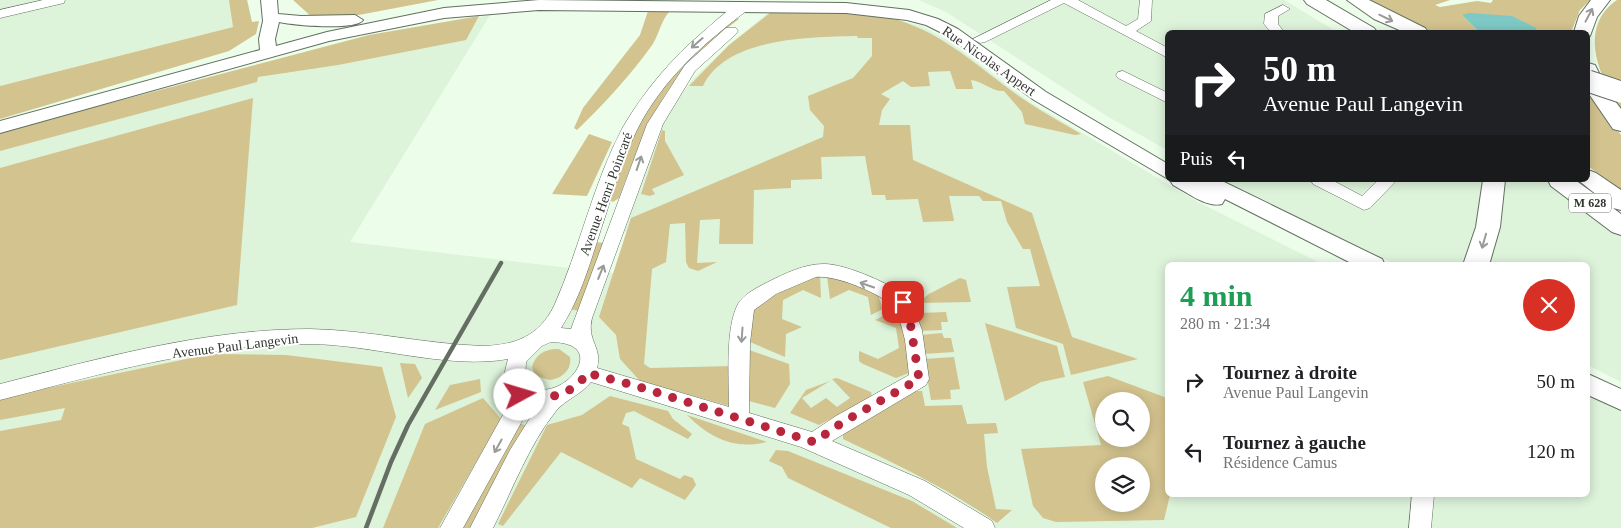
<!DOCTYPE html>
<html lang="fr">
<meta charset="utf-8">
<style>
:root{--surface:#fff;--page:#f2f2f2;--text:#202124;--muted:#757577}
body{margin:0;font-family:"Times New Roman",serif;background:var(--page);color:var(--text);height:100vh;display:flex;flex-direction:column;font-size:19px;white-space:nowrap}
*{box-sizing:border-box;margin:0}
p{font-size:16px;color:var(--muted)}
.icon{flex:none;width:28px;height:28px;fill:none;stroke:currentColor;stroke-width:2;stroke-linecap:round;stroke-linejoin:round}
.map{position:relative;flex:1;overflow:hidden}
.sheet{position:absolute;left:1165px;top:262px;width:425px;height:235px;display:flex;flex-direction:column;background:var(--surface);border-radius:8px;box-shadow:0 2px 12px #0003}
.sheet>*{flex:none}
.top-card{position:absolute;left:1165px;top:30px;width:425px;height:152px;border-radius:8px;box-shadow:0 2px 12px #0003;background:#202124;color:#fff;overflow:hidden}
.tools{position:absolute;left:1095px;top:392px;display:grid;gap:10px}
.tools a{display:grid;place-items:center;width:55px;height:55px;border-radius:50%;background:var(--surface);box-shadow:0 2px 12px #0003;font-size:25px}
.pin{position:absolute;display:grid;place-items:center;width:42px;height:42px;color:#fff;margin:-21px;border-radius:10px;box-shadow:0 2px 8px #0006}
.me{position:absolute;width:55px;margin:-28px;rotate:84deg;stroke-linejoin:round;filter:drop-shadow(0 0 4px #0008)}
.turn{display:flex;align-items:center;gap:18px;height:105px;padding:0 15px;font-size:22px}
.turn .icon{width:65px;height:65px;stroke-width:2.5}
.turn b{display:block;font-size:35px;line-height:42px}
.then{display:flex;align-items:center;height:48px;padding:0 15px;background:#0003;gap:10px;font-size:19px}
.round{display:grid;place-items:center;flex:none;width:52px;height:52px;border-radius:26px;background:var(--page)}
.overview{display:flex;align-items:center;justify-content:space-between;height:85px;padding:0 15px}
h1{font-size:30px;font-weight:600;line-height:38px;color:#1e9e55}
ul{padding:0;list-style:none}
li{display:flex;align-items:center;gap:15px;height:70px;padding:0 15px}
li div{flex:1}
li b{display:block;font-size:19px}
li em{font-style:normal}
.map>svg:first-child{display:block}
.built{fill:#ddf3da;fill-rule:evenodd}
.green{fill:#d3c38f;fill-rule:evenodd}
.water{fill:#7ec9c5}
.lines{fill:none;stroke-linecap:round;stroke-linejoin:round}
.minor-casing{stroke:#627060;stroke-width:1}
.major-casing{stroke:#627060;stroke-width:2}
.highway-casing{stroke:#627060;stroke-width:2}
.minor{fill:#fff;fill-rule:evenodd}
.major{fill:#fff;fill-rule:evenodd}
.highway{fill:#fff;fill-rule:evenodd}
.rail{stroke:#656e63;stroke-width:4.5}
.highway-bridge-casing{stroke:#627060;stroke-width:23;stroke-linecap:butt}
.highway-bridge{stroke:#fff;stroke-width:21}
.oneway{stroke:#989b98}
.route{stroke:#b8263d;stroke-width:9;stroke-dasharray:0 16.2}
.labels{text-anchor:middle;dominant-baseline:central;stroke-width:4;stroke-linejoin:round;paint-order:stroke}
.shield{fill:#fff;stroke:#6f736e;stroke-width:1}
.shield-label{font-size:12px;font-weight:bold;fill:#313730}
.street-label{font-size:14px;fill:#313730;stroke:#fff}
</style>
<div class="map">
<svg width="1621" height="528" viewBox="0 0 1621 528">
<rect width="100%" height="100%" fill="#ecfdea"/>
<!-- built -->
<g class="built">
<path d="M0 0H247L252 22 0 86Z"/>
<path d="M919 0H1284L1337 32H1168L1167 150 1107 116 946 12Z"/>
<path d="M817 11 871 14 922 26 952 43 1030 102 1198 202 1324 265H1168V495H1588V395L1621 412V528H0V133L287 58 490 15 350 242 629 275 646 225 624 233 663 120 692 80 730 44 769 12ZM1104 401H1141V439H1104ZM1104 466H1141V504H1104Z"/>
<path d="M1223 180H1546L1621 233V382L1588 365V265H1396Z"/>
</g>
<!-- green -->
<g class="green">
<path d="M229 0H247L252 22 259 21 256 34 229 51 0 119V86L233 27Z"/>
<path d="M293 0H438L348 17 313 18Z"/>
<path d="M1360 0H1450L1435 5 1440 7 1477 1 1491 3 1493 0H1590L1580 10 1571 32H1537L1535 28 1462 15 1479 32H1431L1404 23Z"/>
<path d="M1617 0H1621V109C1599 78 1577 27 1617 0Z"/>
<path d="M648 11H670C660 21 659 37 650 48 629 77 603 105 577 130L574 128 583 108 640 35Z"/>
<path d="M811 12C839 13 871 12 898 20 949 36 982 71 1026 101 1044 113 1063 123 1081 134L1075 135 1025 124 1022 112 1004 91C992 92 983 81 971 80L973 89H956L950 71 928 72 930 86 911 87 903 81 881 94 890 99 882 110 879 125H910L913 160 1032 213 1072 337 1138 359 1071 375 1063 344 1016 328 1007 287 1040 286 1030 249H1023L1007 222 1001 201H983L979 196H949L954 221 923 222 918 199 886 200 885 195H872L865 156 821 157 822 179 791 180V188L754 190 753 244H719L720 219 700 220 697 263 717 262 698 271 689 268 686 262 685 223 670 224 666 262 652 269 644 364 650 368 733 366V407L640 381 620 359 616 335 599 317 631 218 823 137 824 126 810 110 808 96 853 78 872 56V38H858L857 36C811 37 726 37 703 86H689L729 45 770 13Z"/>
<path d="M479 16 466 40 338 65 258 77 257 82 0 151V132L369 35Z"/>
<path d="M735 17 739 19C721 33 702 47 687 65 654 103 636 152 619 198L613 202 610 200C616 180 621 158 631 138 656 85 692 56 735 17Z"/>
<path d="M1588 89 1621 135V191L1588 166Z"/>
<path d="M253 98 237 305 0 360V168Z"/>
<path d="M662 130 665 131V141L684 175 652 189 655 194 650 196 641 194Z"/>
<path d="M589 134 612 142 587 196 552 194Z"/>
<path d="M594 242 608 243 581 311 567 309Z"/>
<path d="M818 274 820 275 821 298 803 290 783 300 782 319 802 327 786 334 785 357 750 342V311L756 303Z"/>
<path d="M830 274 877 292 883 309 871 315 868 297 849 290 830 299 827 276Z"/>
<path d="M960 278 966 280 971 302 917 303 929 294Z"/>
<path d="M899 308 902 315 909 373 896 378 863 364 859 361V351L878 359 899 348 896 328 875 320Z"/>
<path d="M946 312 948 322H941L942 330 919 331 917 316 920 313Z"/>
<path d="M985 323 1057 346 1065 377 1041 382 1005 401Z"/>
<path d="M942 333 944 338H951L954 352 924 354 920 335Z"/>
<path d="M559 349 570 357C572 370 562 378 550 380L535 376 532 367C535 354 547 348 559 349Z"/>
<path d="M749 350 789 364 790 384 775 408 745 400Z"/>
<path d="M210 354 286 355 382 367 396 417 356 517 312 528H0V431L61 420 65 408 0 420V398Z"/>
<path d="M954 357 960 389 950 390 951 399 931 400 924 359Z"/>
<path d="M400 363 415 364 422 378 408 398Z"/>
<path d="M1108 376 1167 398 1168 495H1170L1164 520 1056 522 1043 518 1033 506 1021 449 1101 445 1083 382ZM1104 401H1141V439H1104ZM1104 466H1141V504H1104Z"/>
<path d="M837 378 871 392 872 397 819 425 790 413 806 390 830 381 802 398 811 408 826 398 837 407 850 398 832 379Z"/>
<path d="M480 379 481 392 435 410 450 385Z"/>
<path d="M912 391H922L925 406 962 405 967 424 996 423 998 433 984 434 987 467 996 509 1012 510 997 523C949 489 896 464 843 439V433Z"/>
<path d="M610 396 668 411 673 419 692 434 688 439 634 411 626 413 622 424 629 427 636 459 680 479 684 475 693 478 696 485 685 500 640 478 632 488 561 452 503 526 498 524 547 425 582 415Z"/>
<path d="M483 398 501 419 438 528H383L425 424Z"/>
<path d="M687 415 767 442C734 450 710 438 687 415Z"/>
<path d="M517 423 529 426 474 528H458Z"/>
<path d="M776 450 788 451 912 501 957 528H891L788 478 782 467 769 461Z"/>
</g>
<!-- water -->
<path class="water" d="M1469 13 1512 16 1536 28 1537 32H1479L1462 15Z"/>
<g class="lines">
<defs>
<g id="minor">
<path d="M43 0H65L64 3 0 18V10Z"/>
<path d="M1051 0H1078L1126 26 1138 19 1140 0H1152L1151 21 1136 31 1168 48V58L1064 3 985 42 980 43 973 39Z"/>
<path d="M744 2 750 6 749 9C705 42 663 79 638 128 624 155 615 185 606 214 593 252 583 294 561 328L571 329 647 124 685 65 726 28H736L738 31 736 34 695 71 663 124 592 318C586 341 603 347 597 368L729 407C729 379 725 328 738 304 744 294 758 287 768 282 784 274 804 264 823 264 844 263 894 285 910 299L922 330 929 379 926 385 832 441 925 481 992 521 995 528H964L909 495 801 447 591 382C581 395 566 399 556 411 528 446 513 489 493 528H470L510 450 538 405 530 403 521 423 463 528H440L510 402 505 371 508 359C448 370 371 344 309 344 204 344 100 374 0 400V384C101 358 205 329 310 329 368 330 425 344 483 346 516 345 539 336 554 306 580 248 593 183 623 127 644 91 672 58 704 31 715 22 730 6 744 2ZM816 277C838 275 881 294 897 309L905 340 909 375 836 416 812 432 749 413 750 343 754 310 776 294ZM551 342C619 343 551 415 525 380L526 362 542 346Z"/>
<path d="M1283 5 1290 9 1278 16V24L1284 32H1271L1264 24 1265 14Z"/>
<path d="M1123 71 1168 93V103L1118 78 1116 75 1118 72Z"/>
<path d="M1311 180H1332L1362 196 1378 180H1394L1395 182 1370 208 1364 210 1313 184Z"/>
<path d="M1412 495H1434L1431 528H1409Z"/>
</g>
<g id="major">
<path d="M261 0H277L278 14 301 16 355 15 363 20C356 31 292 25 279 22L275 39 276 46 327 32 444 8 539 0 846 3 909 10 938 19 958 29 1046 92 1168 164V179L1034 100 946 35 926 25 907 20 846 13 539 10 444 18 329 41 0 133V121L260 50 259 39 263 21Z"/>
<path d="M1170 180H1220L1382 259 1385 265H1355L1225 199 1222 204C1206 208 1187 192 1173 185Z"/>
<path d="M1588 374 1621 389V410L1588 395Z"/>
</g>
<g id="highway">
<path d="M1304 0H1326L1374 28 1377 32H1354L1307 4Z"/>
<path d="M1347 0H1369L1425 28 1428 32H1404L1374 19Z"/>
<path d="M1591 0H1610L1597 17 1590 36 1588 37V32H1574L1579 16Z"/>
<path d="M1588 63 1595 65 1609 93 1621 109V131L1613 129 1589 94Z"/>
<path d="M1588 170 1596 173 1621 190V210L1613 208 1621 214V235L1612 232 1551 186 1548 180H1575L1607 203 1578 180H1588Z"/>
<path d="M1483 180H1505L1500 227 1489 265H1463L1476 227Z"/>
</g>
</defs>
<!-- minor casing -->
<use href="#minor" class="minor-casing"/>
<!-- major casing -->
<use href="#major" class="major-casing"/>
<!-- highway casing -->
<use href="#highway" class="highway-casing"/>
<!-- minor -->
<use href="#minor" class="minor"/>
<!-- major -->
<use href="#major" class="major"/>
<!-- highway -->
<use href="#highway" class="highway"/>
<!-- rail -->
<path class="rail" d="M366 528 391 462 408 425 501 263"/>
<defs>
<path id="highway-bridge" d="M1588 81 1621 92"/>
</defs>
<!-- highway-bridge casing -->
<use href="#highway-bridge" class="highway-bridge-casing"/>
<!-- highway-bridge -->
<use href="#highway-bridge" class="highway-bridge"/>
</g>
<!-- one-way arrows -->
<defs><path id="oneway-shaft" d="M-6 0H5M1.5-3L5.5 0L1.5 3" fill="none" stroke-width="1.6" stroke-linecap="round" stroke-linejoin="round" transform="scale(1.25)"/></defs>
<g class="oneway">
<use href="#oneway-shaft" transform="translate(1589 15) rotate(-62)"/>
<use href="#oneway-shaft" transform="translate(1386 18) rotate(26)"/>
<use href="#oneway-shaft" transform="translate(697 43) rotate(139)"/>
<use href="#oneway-shaft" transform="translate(639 163) rotate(-71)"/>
<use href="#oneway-shaft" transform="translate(1484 241) rotate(106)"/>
<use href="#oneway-shaft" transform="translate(601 272) rotate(-68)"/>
<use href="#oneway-shaft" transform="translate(867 285) rotate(-161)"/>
<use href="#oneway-shaft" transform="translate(742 335) rotate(94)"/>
<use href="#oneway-shaft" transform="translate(498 446) rotate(119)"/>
</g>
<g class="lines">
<!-- route -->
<path class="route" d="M520 395 518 386C539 406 573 396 587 373L633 385 814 442 843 422 919 379 909 315 903 302"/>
</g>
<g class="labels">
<!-- shield labels -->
<rect class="shield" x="1569" y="193.5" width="42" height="19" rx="4"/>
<g class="shield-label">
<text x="1590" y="203">M 628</text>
</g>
<!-- street labels -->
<g class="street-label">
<text transform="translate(989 61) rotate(35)">Rue Nicolas Appert</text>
<text transform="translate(606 194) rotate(-70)">Avenue Henri Poincaré</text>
<text transform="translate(235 346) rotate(-7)">Avenue Paul Langevin</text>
</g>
</g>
</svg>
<div class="tools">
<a><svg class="icon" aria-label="search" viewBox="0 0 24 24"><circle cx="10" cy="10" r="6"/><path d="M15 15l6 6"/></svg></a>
<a><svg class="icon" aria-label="layers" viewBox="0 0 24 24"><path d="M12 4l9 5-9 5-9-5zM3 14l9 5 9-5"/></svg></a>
</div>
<div class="pin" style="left:903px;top:302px;background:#d93025"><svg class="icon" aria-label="arrive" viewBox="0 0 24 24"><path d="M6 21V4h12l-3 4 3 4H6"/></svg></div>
<svg class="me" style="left:520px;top:395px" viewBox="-20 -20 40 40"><circle r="19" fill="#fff"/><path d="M0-13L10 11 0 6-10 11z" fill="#b8263d"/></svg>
<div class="top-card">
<div class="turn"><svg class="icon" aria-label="right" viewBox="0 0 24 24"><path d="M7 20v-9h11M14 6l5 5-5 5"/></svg><div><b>50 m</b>Avenue Paul Langevin</div></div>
<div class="then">Puis<svg class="icon" aria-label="left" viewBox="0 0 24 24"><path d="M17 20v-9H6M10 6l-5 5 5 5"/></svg></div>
</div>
<section class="sheet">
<div class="overview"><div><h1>4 min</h1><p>280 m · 21:34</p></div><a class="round" style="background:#d93025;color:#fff"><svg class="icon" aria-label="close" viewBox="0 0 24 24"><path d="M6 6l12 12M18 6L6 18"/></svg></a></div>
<ul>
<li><svg class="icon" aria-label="right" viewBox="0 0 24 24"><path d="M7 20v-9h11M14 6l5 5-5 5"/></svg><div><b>Tournez à droite</b><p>Avenue Paul Langevin</p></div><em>50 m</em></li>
<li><svg class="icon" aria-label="left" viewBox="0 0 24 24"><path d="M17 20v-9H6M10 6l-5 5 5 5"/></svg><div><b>Tournez à gauche</b><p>Résidence Camus</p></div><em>120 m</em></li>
</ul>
</section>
</div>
